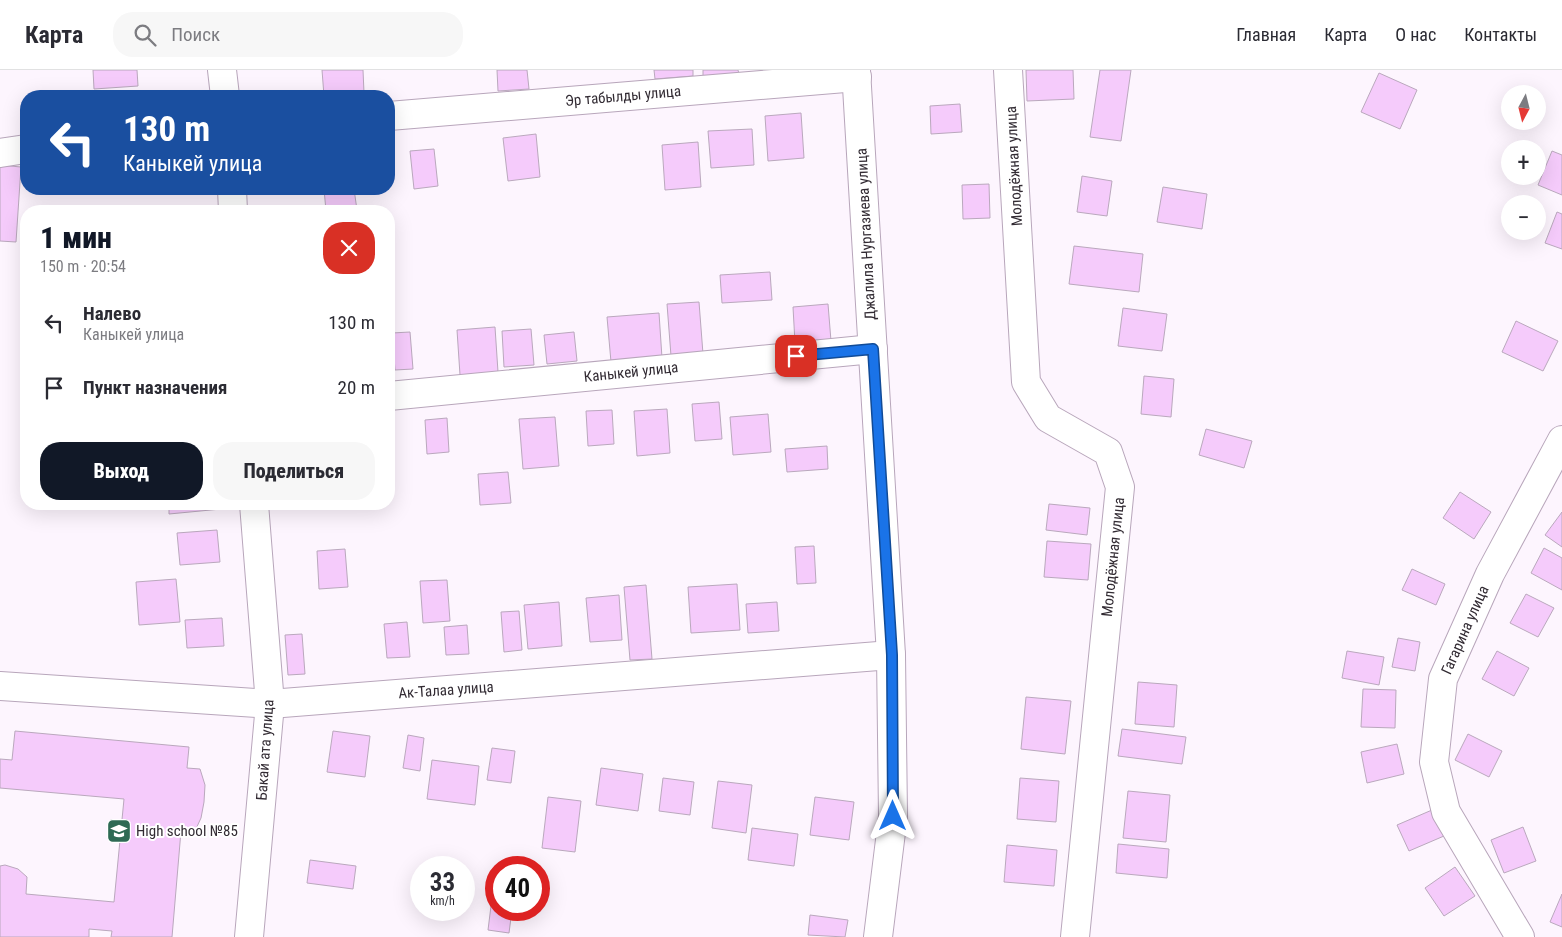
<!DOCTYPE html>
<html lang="ru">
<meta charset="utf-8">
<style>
:root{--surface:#fff;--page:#f7f7f7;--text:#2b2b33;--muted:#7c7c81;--line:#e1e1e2;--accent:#111827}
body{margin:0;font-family:"Roboto Condensed",sans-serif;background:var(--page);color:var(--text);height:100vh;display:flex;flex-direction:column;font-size:19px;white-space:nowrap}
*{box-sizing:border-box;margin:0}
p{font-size:16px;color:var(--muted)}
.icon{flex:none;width:28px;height:28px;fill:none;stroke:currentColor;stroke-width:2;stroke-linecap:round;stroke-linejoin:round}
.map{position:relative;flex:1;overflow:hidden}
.drawer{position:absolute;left:20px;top:135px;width:375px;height:305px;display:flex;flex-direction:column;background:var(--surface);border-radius:20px;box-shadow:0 5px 20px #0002}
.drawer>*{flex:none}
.guide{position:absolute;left:20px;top:20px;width:375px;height:105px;border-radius:20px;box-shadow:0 5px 20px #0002;background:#1a4fa0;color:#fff;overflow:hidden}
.needle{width:32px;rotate:187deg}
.tools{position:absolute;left:1501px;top:15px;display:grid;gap:10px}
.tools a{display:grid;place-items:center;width:45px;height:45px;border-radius:50%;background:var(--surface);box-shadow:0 5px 20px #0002;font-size:25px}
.speed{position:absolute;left:410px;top:786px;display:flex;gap:10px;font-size:25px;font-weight:700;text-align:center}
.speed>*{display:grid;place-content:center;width:65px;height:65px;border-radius:50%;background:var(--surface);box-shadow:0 5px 20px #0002;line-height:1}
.speed small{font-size:12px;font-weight:400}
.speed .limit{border:8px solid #d22;background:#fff;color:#111}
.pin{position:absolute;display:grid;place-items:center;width:42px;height:42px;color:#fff;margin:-21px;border-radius:10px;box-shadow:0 2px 8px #0006}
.me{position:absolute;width:55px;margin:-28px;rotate:0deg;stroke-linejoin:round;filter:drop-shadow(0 0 4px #0008)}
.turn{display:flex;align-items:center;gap:18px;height:105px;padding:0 20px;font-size:22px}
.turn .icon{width:65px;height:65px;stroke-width:2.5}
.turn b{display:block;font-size:35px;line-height:42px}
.round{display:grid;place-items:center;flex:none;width:52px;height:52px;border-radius:20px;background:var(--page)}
.head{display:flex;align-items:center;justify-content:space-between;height:85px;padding:0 20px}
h1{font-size:30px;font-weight:800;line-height:38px;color:var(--accent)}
.action{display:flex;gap:10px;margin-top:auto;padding:10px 20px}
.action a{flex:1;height:58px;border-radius:20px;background:var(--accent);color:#fff;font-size:20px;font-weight:800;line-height:58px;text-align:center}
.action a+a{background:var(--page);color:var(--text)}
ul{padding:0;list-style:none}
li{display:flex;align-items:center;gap:15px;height:65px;padding:0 20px}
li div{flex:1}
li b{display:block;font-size:19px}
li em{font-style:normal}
header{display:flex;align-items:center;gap:30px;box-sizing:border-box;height:70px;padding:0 25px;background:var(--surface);border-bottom:1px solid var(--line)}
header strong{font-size:24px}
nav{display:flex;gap:28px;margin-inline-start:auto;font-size:18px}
.search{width:350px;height:45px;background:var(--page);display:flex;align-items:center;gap:12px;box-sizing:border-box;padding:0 18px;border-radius:20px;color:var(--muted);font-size:19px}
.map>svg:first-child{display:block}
.building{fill:#f5cbfb;stroke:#baa8bd}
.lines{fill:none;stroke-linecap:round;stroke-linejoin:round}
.minor-casing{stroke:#b8a6bb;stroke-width:30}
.minor{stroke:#fff;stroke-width:28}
.route-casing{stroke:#114b97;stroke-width:12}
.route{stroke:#1a73e8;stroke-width:9}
.labels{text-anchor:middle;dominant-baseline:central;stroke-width:4;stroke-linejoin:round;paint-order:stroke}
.street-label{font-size:15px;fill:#322b33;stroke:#fff}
.poi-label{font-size:15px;fill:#322b33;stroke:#fff;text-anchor:start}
</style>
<header>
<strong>Карта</strong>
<div class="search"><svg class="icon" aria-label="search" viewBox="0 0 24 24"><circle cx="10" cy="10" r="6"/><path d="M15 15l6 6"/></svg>Поиск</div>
<nav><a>Главная</a><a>Карта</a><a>О нас</a><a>Контакты</a></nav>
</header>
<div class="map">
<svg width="1562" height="867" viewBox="0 0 1562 867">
<rect width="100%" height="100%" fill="#fdf5fe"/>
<!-- building -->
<g class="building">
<path d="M93 0H137L138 16 94 19Z"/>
<path d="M322 0H363L364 23 324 26Z"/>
<path d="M497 0H527L529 19 498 21Z"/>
<path d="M654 0H693V6L655 9Z"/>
<path d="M703 0H738L739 4 703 7Z"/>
<path d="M1026 0H1073L1074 29 1027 31Z"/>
<path d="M1100 0H1131L1121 71 1090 67Z"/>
<path d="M1379 3 1417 20 1400 59 1361 42Z"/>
<path d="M960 34 962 62 931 64 930 36Z"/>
<path d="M801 43 804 88 768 91 765 46Z"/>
<path d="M752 59 754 95 711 98 708 61Z"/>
<path d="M536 64 540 107 508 111 503 68Z"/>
<path d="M698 72 701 117 665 120 662 75Z"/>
<path d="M434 79 438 116 414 119 410 81Z"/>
<path d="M1552 81 1562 85V125L1538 115Z"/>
<path d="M0 95 21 97 16 172 0 171Z"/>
<path d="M1082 106 1112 111 1107 146 1077 142Z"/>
<path d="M989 114 990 148 963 149 962 115Z"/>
<path d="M1163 117 1207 124 1202 159 1157 152Z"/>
<path d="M324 119H354L357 140 326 141Z"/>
<path d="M136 138V141H110L109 140Z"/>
<path d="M1557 142 1562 144V179L1545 173Z"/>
<path d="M1074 176 1143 184 1139 222 1069 214Z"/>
<path d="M770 202 772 230 722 233 720 205Z"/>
<path d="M699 232 703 284 671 286 667 234Z"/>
<path d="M828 234 831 271 795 273 793 237Z"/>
<path d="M1123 238 1167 244 1162 281 1118 276Z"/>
<path d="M659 243 662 288 611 292 607 247Z"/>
<path d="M1516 251 1558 271 1543 301 1502 282Z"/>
<path d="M495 257 498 302 460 305 457 260Z"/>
<path d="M531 259 534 295 504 297 502 261Z"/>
<path d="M410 262 413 299 395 300 392 263Z"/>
<path d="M574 262 577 291 547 294 544 265Z"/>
<path d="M1144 306 1174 309 1171 347 1141 344Z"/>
<path d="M719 332 722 369 695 371 692 334Z"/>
<path d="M667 339 670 383 637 386 634 341Z"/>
<path d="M612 340 614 374 588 376 586 341Z"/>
<path d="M768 344 771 382 733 385 730 347Z"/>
<path d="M555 347 559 396 523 399 519 349Z"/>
<path d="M447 348 449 382 427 384 425 350Z"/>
<path d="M1206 359 1252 371 1244 398 1199 385Z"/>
<path d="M827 376 828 399 787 402 785 379Z"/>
<path d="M508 402 511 433 480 435 478 404Z"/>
<path d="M1460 422 1491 442 1474 469 1443 448Z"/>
<path d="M169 434H221V439L169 444Z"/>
<path d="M1049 434 1090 438 1087 465 1046 460Z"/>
<path d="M1562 442V477L1545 465Z"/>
<path d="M217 460 220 492 180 495 177 463Z"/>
<path d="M1047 471 1091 474 1088 510 1044 507Z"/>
<path d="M814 476 816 513 797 514 795 477Z"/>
<path d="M1544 478 1562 488V520L1531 503Z"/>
<path d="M345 479 348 517 319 519 317 481Z"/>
<path d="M1412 499 1445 514 1436 535 1402 520Z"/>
<path d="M176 509 180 552 139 555 136 512Z"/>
<path d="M447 510 450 551 423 553 420 511Z"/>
<path d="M737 514 740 560 691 563 688 517Z"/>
<path d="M646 515 652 589 630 590 624 517Z"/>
<path d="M1526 524 1554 538 1538 567 1510 553Z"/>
<path d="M619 525 622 570 590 572 586 528Z"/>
<path d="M559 532 562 576 528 579 524 535Z"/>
<path d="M777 532 779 561 748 563 746 534Z"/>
<path d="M519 541 522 580 504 582 501 542Z"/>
<path d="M222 548 224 576 187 578 185 550Z"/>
<path d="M407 552 410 587 387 588 384 554Z"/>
<path d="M467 555 469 584 446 585 444 557Z"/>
<path d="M302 564 305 604 288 605 285 565Z"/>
<path d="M1398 568 1420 572 1415 601 1392 597Z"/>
<path d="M1347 581 1384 587 1379 615 1342 608Z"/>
<path d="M1497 581 1529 598 1514 626 1482 609Z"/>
<path d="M1138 612 1177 615 1174 657 1135 654Z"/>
<path d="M1363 619 1396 620 1395 658 1361 657Z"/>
<path d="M1026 627 1071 631 1065 684 1021 679Z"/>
<path d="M1122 659 1186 667 1182 694 1118 686Z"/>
<path d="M15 661 189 677 187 698 200 699 205 715 204 732 201 748 194 763 181 761 172 867H111L112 861 89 859V867H0V796L5 795 18 799 27 807 26 824 114 832 124 729 0 718V689L12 690Z"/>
<path d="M333 661 370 666 365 707 327 702Z"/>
<path d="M1468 664 1502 681 1489 707 1455 690Z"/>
<path d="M408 665 424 668 420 701 403 698Z"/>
<path d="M1397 674 1404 704 1367 713 1361 682Z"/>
<path d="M492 678 515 681 511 713 487 710Z"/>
<path d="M432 690 479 696 475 735 427 729Z"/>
<path d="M601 698 643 704 638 741 596 735Z"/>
<path d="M663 708 694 712 690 745 659 741Z"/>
<path d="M1020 708 1059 711 1056 752 1017 749Z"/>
<path d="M718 711 752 715 746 763 712 758Z"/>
<path d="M1128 721 1170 725 1166 772 1123 768Z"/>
<path d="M548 727 581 731 575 782 542 778Z"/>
<path d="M815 727 854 732 849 770 810 765Z"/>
<path d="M1432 740 1444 766 1409 781 1397 755Z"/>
<path d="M1523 757 1536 791 1504 803 1491 770Z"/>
<path d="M752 758 798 764 794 796 748 790Z"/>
<path d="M1118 774 1169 779 1167 808 1116 803Z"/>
<path d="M1007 775 1057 780 1054 816 1004 812Z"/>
<path d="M310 790 356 796 353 819 307 813Z"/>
<path d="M1455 797 1475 826 1444 846 1425 818Z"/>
<path d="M1562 824V857L1550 852Z"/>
<path d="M492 828H496V840H512L509 863 488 860Z"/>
<path d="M810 845 848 850 845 867 808 865Z"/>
</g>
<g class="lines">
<defs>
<g id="minor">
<path d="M222 0 225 26"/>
<path d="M856 0 891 585 893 746 878 867"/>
<path d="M1008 0 1026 312 1048 348 1108 382 1120 417 1075 867"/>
<path d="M389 46 857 7"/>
<path d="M0 83 26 79"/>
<path d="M232 119 233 141"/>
<path d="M389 326 873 279"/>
<path d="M0 616 270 634 891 585"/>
<path d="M249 867 270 634 254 434"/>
<path d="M1520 867 1446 742 1434 692 1443 609 1490 504 1562 370"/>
</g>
</defs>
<!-- minor casing -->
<use href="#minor" class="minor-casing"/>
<!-- minor -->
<use href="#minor" class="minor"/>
</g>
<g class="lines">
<defs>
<path id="route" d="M796 286 873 279 892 585 893 746"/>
</defs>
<!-- route casing -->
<use href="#route" class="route-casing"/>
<!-- route -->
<use href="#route" class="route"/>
</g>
<!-- icons -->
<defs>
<symbol id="school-square" viewBox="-11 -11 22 22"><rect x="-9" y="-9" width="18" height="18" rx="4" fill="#2e6a54" stroke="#fff"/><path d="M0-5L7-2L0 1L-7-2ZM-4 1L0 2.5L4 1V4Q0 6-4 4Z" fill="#fff"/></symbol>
</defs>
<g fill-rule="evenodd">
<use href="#school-square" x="105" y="747" width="28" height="28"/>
</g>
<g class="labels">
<!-- street labels -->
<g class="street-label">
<text transform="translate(623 26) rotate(-5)">Эр табылды улица</text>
<text transform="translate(1014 96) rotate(-93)">Молодёжная улица</text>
<text transform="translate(866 164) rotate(-93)">Джалила Нургазиева улица</text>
<text transform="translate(631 302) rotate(-6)">Каныкей улица</text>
<text transform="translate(1113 487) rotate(-84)">Молодёжная улица</text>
<text transform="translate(1465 560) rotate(-66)">Гагарина улица</text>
<text transform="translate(446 620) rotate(-4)">Ак-Талаа улица</text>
<text transform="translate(265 680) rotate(-86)">Бакай ата улица</text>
</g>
<!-- poi labels -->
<g class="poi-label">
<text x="136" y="761">High school №85</text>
</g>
</g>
</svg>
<div class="tools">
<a><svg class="needle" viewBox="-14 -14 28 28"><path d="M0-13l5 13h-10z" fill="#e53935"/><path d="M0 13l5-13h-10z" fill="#7c7c81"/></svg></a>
<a>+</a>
<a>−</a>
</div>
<div class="speed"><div>33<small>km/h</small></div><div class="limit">40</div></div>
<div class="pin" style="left:796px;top:286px;background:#d93025"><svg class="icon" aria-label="arrive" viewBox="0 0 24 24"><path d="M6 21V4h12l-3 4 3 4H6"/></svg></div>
<svg class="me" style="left:893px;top:746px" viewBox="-20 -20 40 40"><path d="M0-17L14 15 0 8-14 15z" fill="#1a73e8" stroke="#fff" stroke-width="4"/></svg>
<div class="guide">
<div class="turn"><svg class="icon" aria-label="left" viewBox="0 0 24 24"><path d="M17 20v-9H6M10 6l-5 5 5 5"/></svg><div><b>130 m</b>Каныкей улица</div></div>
</div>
<section class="drawer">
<div class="head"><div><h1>1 мин</h1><p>150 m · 20:54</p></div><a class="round" style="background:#d93025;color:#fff"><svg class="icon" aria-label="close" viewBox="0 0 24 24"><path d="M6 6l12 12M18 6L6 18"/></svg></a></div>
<ul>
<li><svg class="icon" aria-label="left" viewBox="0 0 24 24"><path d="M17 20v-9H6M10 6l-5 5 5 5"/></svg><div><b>Налево</b><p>Каныкей улица</p></div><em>130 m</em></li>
<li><svg class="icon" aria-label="arrive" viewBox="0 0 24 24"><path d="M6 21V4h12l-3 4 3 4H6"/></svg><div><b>Пункт назначения</b></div><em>20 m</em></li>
</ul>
<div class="action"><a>Выход</a><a>Поделиться</a></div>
</section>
</div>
